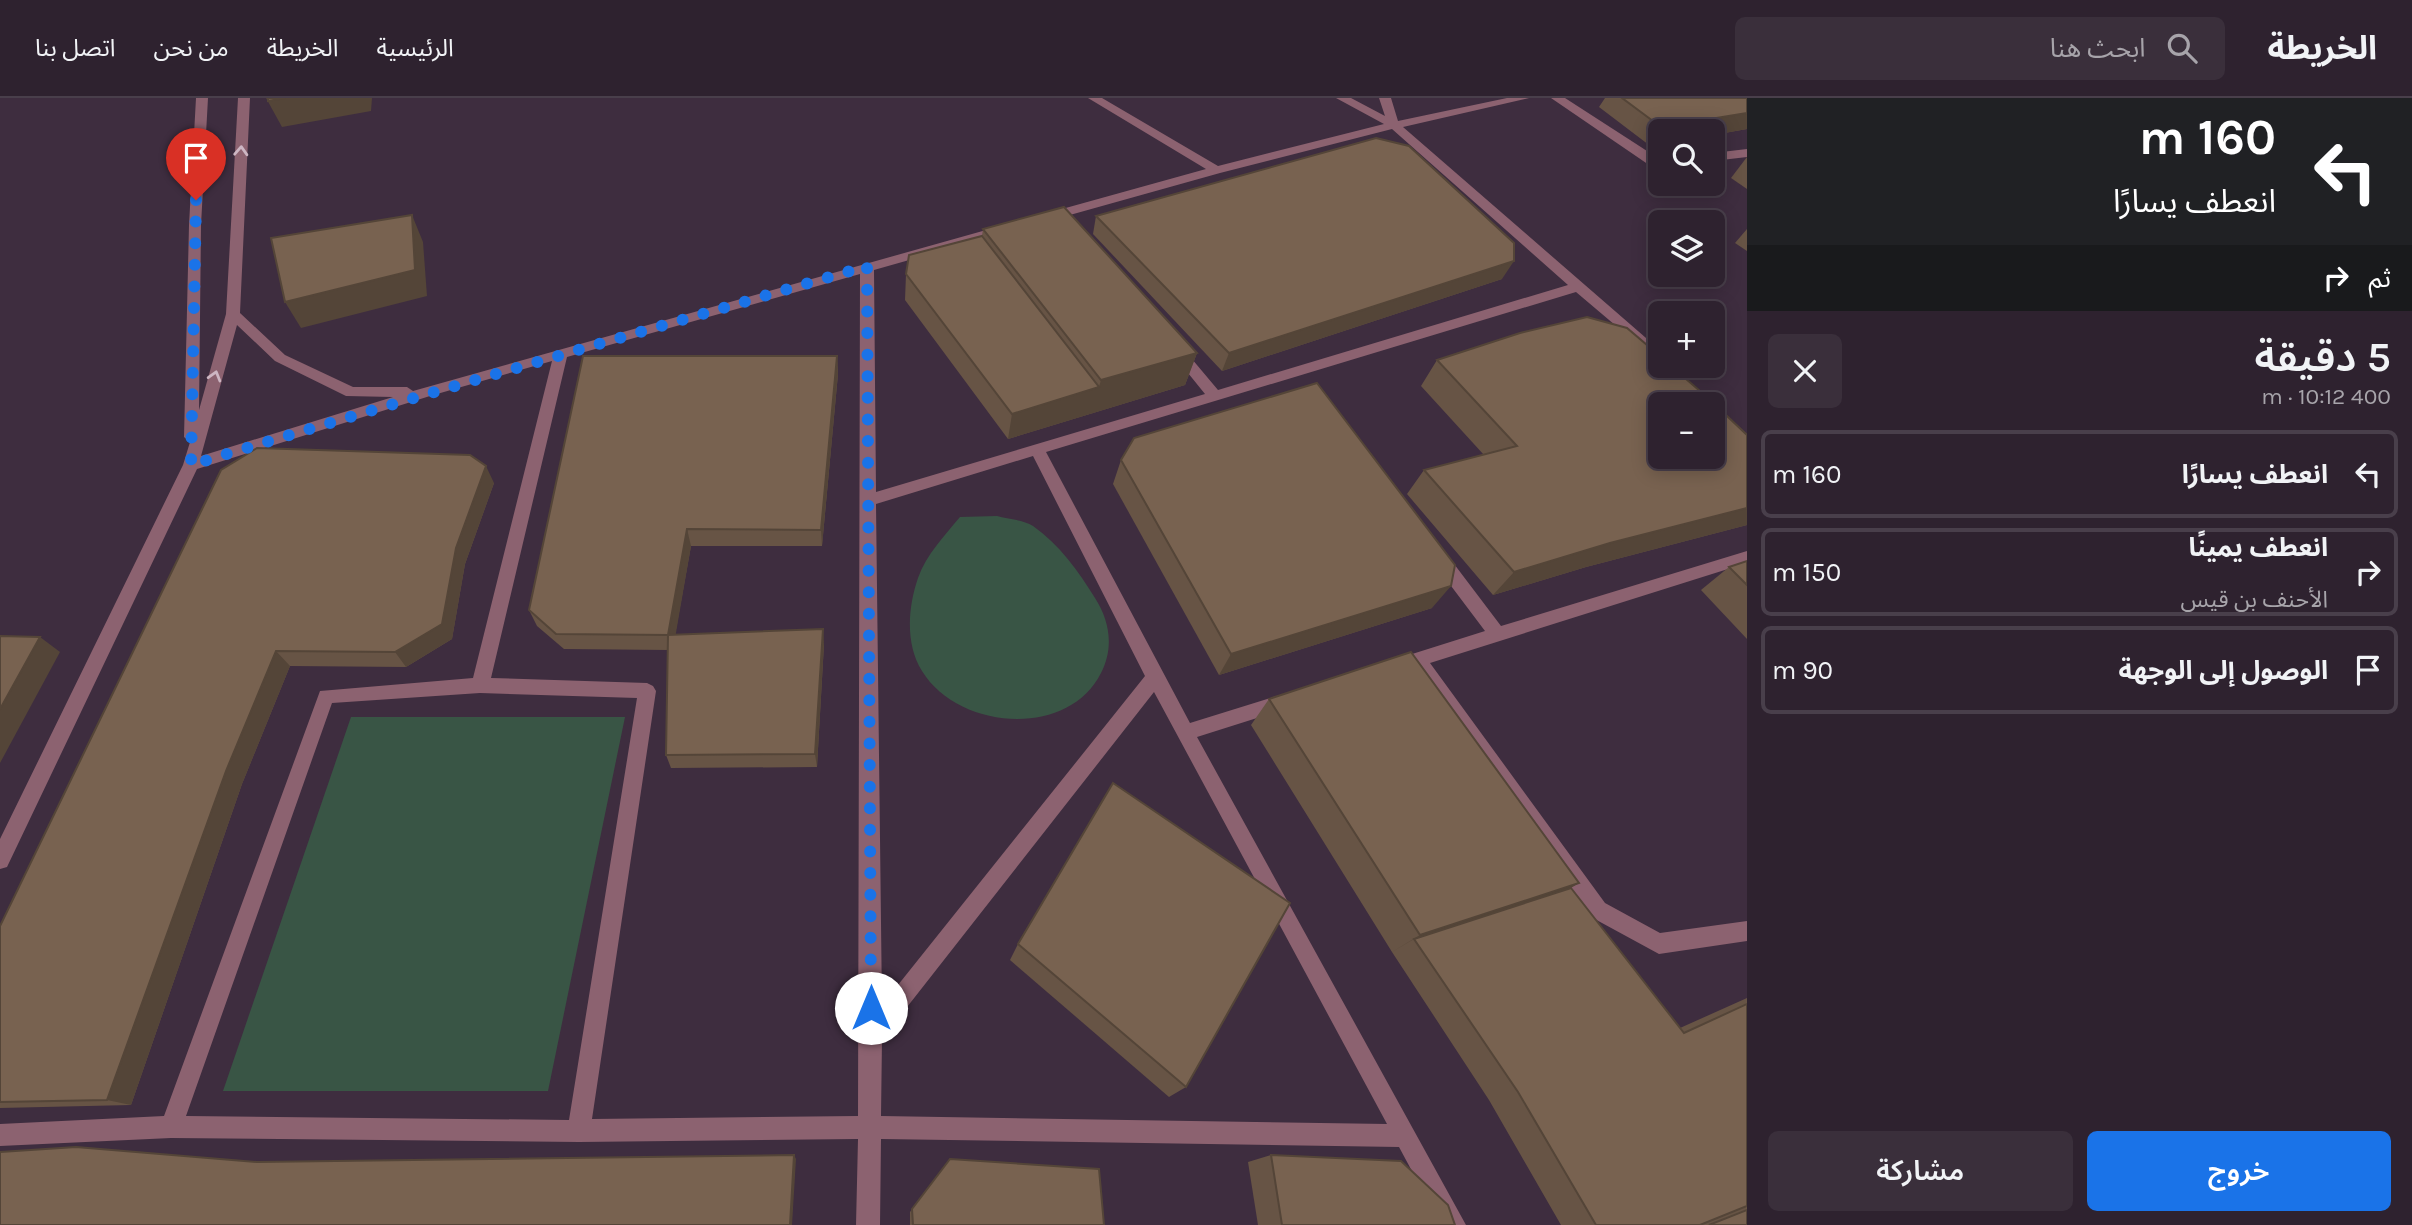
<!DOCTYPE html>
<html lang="ar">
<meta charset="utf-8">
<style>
:root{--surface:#2e222f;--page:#3a2f3b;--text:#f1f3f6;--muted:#a7a4aa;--line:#493f4b;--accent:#1a73e8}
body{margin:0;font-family:Karla,"Noto Sans Arabic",sans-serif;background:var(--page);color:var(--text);direction:rtl;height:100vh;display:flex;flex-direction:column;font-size:26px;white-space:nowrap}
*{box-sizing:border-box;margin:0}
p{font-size:23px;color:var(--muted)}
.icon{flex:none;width:38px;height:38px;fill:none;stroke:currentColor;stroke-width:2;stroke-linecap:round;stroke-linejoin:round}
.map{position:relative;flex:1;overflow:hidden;direction:ltr}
.panel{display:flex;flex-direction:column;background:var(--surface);width:665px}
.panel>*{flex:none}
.guide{background:#202124;color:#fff;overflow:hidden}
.buttons{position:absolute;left:1648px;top:21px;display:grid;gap:14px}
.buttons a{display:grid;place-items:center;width:77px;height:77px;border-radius:10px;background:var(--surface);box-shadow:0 4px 18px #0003,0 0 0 2px var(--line);font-size:35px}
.pin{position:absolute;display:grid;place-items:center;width:60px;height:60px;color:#fff;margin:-72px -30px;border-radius:50% 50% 50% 0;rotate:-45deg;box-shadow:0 0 7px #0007}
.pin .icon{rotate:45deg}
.me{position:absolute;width:77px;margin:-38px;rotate:0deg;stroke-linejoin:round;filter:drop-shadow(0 0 5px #0008)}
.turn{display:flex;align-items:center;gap:24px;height:147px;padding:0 21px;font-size:32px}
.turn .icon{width:91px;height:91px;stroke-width:2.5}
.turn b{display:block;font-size:49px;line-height:60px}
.then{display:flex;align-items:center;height:66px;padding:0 21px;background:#0003;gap:14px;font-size:26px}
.round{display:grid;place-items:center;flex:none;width:74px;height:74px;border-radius:10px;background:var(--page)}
.headline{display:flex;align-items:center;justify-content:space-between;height:119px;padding:0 21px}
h1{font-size:42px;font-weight:600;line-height:52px}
.primary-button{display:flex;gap:14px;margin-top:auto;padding:14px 21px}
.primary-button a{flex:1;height:80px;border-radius:10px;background:var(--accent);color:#fff;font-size:28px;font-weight:600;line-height:80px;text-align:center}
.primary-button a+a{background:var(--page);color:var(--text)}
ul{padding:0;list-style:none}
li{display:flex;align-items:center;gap:21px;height:88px;margin:0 14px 10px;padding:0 7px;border:4px solid var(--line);border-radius:10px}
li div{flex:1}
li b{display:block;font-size:26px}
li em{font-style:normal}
header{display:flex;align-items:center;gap:42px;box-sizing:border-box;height:98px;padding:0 35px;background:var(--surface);border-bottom:2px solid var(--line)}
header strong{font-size:33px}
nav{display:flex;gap:38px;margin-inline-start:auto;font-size:24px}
.search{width:490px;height:63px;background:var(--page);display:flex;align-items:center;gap:18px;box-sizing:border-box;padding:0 24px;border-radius:10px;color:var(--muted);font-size:26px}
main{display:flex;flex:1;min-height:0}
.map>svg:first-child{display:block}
.green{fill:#395545}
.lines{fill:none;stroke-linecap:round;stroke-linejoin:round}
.minor{fill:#8c6270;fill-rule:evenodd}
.wall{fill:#675445}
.shaded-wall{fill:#544538}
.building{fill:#786250;stroke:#544538;stroke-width:2;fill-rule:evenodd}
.oneway{stroke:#cdb6c3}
.route{stroke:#1a73e8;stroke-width:12;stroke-dasharray:0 21.6}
</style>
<header>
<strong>الخريطة</strong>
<div class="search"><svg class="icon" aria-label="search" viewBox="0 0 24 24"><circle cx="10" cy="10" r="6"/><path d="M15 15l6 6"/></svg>ابحث هنا</div>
<nav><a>الرئيسية</a><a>الخريطة</a><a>من نحن</a><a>اتصل بنا</a></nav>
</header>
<main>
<section class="panel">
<div class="guide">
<div class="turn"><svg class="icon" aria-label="left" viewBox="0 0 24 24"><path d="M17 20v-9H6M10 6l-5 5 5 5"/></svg><div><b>160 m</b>انعطف يسارًا</div></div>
<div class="then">ثم<svg class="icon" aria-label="right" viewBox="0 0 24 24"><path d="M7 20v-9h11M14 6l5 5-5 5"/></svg></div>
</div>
<div class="headline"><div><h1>5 دقيقة</h1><p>400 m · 10:12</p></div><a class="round"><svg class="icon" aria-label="close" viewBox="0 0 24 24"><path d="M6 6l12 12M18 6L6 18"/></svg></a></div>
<ul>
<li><svg class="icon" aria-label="left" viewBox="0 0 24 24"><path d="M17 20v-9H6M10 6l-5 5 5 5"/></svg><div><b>انعطف يسارًا</b></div><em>160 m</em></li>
<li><svg class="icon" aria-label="right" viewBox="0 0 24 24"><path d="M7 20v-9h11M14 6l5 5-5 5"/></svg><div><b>انعطف يمينًا</b><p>الأحنف بن قيس</p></div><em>150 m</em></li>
<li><svg class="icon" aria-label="arrive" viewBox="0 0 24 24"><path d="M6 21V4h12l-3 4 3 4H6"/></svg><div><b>الوصول إلى الوجهة</b></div><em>90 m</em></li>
</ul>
<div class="primary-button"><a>خروج</a><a>مشاركة</a></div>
</section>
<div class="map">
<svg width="1747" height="1127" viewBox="0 0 1747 1127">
<rect width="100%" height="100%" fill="#3e2d3f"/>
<!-- green -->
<g class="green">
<path d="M997 418C1008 421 1024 422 1033 428 1059 446 1079 474 1095 500 1110 523 1114 550 1101 575 1068 641 958 632 922 573 905 546 908 509 918 480 926 457 945 437 960 419Z"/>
<path d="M351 619H625L548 993H223Z"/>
</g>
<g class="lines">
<!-- minor -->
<g class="minor">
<path d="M196 0H208L201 127 199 312 226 216 238 0H250L240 215 285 257 353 289H407L413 293 1004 127 1008 128V134L874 172 876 394 1205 296 1171 254V248H1181L1218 292 1568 187 1392 31 1220 75 1052 122H1044V116L1206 71 1088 0H1102L1218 68 1384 26 1336 0H1351L1385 18 1379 0H1391L1398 23 1507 0H1529L1403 29 1661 253V266L1576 194 1046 354 1190 625 1283 596 1289 598 1292 604 1289 610 1197 639 1466 1127H1441L1399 1049 881 1041 880 1127H856L858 1041 579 1044 171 1040 0 1048V1026L164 1018 320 593 473 580 552 263 430 298 197 371 7 769 0 771V741L183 367 190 344 184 339 189 127ZM860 176 858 1018 592 1021 656 593 653 588 647 585 491 580 567 259ZM237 227 275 263 346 298 393 299 201 358ZM1033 358 1145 578 882 907 876 406ZM1154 594 1387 1026 881 1018 882 941ZM480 595 637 600 569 1022 186 1018 332 605Z"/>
<path d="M1551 0H1565L1661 62V70L1652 69Z"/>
<path d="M1747 51V59L1713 63V55Z"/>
<path d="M1439 453 1445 454 1501 528 1747 453V465L1430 565 1605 805 1660 835 1747 823V843L1659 856 1591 819 1414 570 1396 575 1390 573 1387 568 1390 563 1485 533 1433 464 1431 459 1433 454Z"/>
</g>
</g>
<!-- wall -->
<g class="wall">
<path d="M1605 0H1747V31L1713 37V33H1661V45L1649 47 1599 9Z"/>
<path d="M1747 59V91L1731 80Z"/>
<path d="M1096 118 1502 181 1222 273 1093 136Z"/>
<path d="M983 131 1197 255 1185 287 1008 341 905 202 906 176 982 138Z"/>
<path d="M1747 131V153L1735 145Z"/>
<path d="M837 258 838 276 822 448H691L675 537 824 546 817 669 671 670 666 657 668 552 564 551 537 528 529 512Z"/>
<path d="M1437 262 1747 337V427L1586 469 1493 497 1407 396 1424 372 1484 357 1421 288Z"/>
<path d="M1121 362 1432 510 1219 577 1113 386Z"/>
<path d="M221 372 494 385 465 466 452 541 406 569 290 568 242 686 131 1007 0 1010V828Z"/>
<path d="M1747 463V541L1701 492 1729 469Z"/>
<path d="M1269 601 1579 785 1571 790 1680 930 1747 900V1127H1561L1489 1002 1392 854 1251 627Z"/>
<path d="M1018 846 1186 989 1169 999 1010 862Z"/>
<path d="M1271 1057 1455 1127H1258L1248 1064Z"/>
<path d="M950 1061 1104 1127H910V1114Z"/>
</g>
<!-- shaded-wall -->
<g class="shaded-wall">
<path d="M266 0H372L371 13 282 29Z"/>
<path d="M1747 15V31L1713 37V33H1661V45L1649 47 1661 29Z"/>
<path d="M412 117 423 144 427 198 301 230 285 204Z"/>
<path d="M1514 163 1502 181 1222 273 1229 255Z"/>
<path d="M1197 255 1185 287 1008 341 1012 316 1099 289 1101 282Z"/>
<path d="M837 258 838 276 822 448 821 432Z"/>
<path d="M486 368 494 385 465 466 452 541 406 569 395 554Z"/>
<path d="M1747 410V427L1586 469 1493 497 1514 474 1610 445Z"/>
<path d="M687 431 691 448 673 552 668 537Z"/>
<path d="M1451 488 1432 510 1219 577 1231 556Z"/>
<path d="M823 531 824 546 817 669 815 656Z"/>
<path d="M40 539 60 554 0 665V611Z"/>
<path d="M276 553 290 568 242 686 131 1007 107 1002 226 673Z"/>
<path d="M1579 785 1544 805 1414 841 1392 854 1420 837Z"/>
<path d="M794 1057 796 1061 792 1127H790Z"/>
</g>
<!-- building -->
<g class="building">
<path d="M268 0H285L268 3Z"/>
<path d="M1622 0H1747V15L1661 29Z"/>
<path d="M1376 40 1409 48 1514 145V163L1229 255 1096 118Z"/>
<path d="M1064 109 1197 255 1101 282 983 131Z"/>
<path d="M412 117 415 172 285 204 271 140Z"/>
<path d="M982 138 1099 289 1012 316 906 176 909 157Z"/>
<path d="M1587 219 1627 230 1661 259V268H1671L1708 300 1747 337V410L1610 445 1514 474 1424 372 1517 348 1437 262 1520 235ZM1661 306H1713V359H1661Z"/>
<path d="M583 258H837L821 432 687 431 668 537 823 531 815 656 666 657 668 537 556 536 529 512Z"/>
<path d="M1317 285 1455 467 1451 488 1231 556 1121 362 1134 340Z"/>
<path d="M257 350 470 357 486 368 456 450 442 526 395 554 276 553 226 673 107 1002 0 1004V828L221 372Z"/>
<path d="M1747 463V487L1729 469Z"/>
<path d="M0 538 40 539 0 611Z"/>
<path d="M1411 554 1579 785 1420 837 1269 601Z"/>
<path d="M1113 685 1290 805 1186 989 1018 846Z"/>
<path d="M1571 790 1684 935 1747 906V1108L1700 1127H1596L1518 994 1414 841Z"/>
<path d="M76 1049 257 1064 794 1057 790 1127H0V1054Z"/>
<path d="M1271 1057 1401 1063 1448 1107 1455 1127H1282Z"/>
<path d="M950 1061 1099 1071 1104 1127H913L912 1111Z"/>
<path d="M1747 1112V1127H1709Z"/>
</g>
<!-- one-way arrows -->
<defs><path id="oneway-chevron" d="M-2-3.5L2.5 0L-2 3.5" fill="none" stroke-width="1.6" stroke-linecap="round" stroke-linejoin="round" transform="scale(1.75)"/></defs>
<g class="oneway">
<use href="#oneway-chevron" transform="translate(241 53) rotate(-87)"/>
<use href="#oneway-chevron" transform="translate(215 278) rotate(-74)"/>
</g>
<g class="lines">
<!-- route -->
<path class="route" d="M196 102 191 367C416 298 642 234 867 168L871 910"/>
</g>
</svg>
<div class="buttons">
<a><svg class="icon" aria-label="search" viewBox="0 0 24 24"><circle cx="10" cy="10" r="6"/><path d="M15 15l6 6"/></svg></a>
<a><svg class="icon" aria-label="layers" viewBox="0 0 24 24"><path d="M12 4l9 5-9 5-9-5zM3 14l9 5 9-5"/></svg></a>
<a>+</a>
<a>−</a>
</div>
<div class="pin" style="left:196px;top:102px;background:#d93025"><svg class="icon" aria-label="arrive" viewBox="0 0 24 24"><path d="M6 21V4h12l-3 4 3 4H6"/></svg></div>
<svg class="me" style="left:871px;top:910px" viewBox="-20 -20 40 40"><circle r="19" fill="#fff"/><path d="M0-13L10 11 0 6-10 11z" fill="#1a73e8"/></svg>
</div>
</main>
